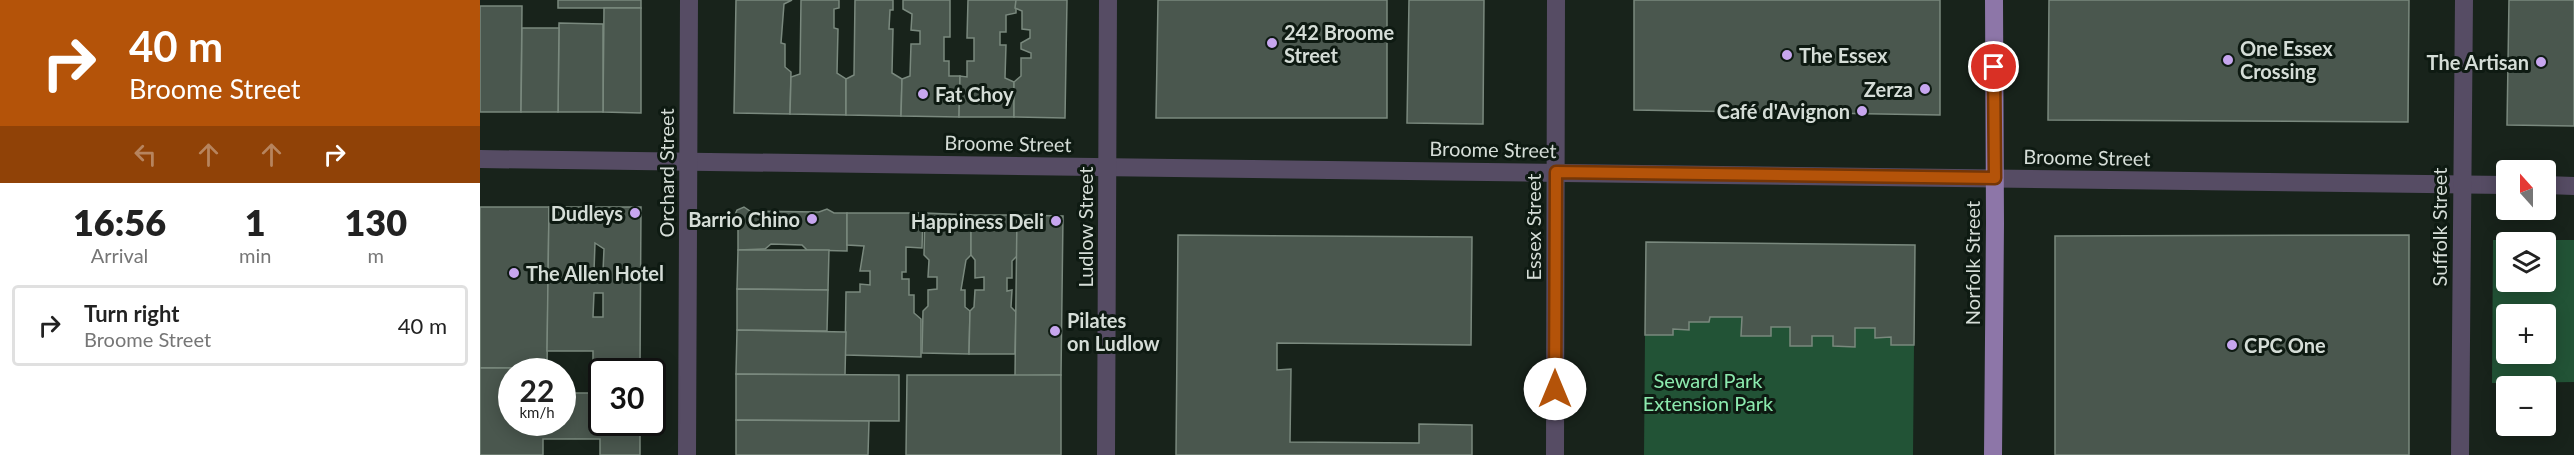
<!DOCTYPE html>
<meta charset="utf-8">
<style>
:root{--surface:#fff;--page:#f6f6f6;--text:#222;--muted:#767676;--line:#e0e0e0}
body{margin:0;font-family:Lato,sans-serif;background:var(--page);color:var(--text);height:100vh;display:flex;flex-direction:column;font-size:22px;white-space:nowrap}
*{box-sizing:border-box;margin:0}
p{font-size:20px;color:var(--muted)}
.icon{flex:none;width:33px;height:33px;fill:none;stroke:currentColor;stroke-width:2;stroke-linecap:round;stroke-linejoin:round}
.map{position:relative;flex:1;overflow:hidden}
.sheet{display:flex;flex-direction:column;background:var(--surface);width:480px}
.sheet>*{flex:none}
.top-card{background:#b45309;color:#fff;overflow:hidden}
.needle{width:39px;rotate:339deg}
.controls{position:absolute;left:2016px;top:160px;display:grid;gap:12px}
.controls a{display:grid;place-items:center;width:60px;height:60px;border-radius:6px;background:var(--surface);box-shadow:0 3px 15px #0003;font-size:30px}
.speed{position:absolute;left:18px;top:358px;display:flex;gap:12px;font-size:30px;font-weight:700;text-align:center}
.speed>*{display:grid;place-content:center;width:78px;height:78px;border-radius:50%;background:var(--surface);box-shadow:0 3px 15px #0003;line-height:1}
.speed small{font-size:15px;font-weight:400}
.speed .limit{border:3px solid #111;border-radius:9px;background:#fff;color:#111}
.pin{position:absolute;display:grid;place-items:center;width:51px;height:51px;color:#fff;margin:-26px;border:3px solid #fff;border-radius:50%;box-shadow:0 2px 6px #0007}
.me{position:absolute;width:66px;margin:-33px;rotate:0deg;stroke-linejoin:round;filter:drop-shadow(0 0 4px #0008)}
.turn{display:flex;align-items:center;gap:21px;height:126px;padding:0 30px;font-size:27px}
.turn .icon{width:78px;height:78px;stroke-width:2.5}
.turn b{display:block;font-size:42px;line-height:51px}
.lanes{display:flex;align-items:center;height:57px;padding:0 30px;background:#0003;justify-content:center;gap:30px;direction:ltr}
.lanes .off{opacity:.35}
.eta{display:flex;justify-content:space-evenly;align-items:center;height:102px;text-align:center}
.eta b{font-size:36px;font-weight:800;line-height:42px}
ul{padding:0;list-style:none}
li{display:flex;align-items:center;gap:18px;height:81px;margin:0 12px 9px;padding:0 18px;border:3px solid var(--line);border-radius:6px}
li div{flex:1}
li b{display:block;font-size:22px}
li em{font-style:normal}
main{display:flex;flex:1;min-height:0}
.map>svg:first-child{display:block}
.green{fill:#225336;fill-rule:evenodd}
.building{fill:#4a574e;stroke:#7a897e;stroke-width:1.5;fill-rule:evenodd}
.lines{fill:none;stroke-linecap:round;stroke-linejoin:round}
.minor{stroke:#564c64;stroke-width:18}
.major{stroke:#8d76a8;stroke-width:18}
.route-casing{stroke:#753606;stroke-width:15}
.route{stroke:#b45309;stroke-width:10}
.poi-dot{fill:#c7a6ef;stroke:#0e1a12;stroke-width:2}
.labels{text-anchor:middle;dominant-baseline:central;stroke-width:6;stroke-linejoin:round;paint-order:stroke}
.poi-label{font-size:20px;font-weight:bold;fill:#d5ddd7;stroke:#0e1a12;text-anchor:start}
.street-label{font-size:20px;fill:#d5ddd7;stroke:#0e1a12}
.park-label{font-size:20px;fill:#8ceaae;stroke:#0e1a12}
</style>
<main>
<section class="sheet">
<div class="top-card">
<div class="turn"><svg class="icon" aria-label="right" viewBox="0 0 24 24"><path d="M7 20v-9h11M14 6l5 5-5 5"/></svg><div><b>40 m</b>Broome Street</div></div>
<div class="lanes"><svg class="icon off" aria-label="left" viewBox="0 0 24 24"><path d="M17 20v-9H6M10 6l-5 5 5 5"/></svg><svg class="icon off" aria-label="ahead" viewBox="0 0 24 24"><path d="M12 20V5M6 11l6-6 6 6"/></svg><svg class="icon off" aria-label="ahead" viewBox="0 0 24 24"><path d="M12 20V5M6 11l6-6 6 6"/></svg><svg class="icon" aria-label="right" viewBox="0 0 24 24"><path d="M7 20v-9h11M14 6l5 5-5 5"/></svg></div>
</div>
<div class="eta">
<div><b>16:56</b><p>Arrival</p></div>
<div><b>1</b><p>min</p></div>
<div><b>130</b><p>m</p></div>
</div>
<ul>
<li><svg class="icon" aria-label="right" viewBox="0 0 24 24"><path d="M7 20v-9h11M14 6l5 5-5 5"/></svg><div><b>Turn right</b><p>Broome Street</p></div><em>40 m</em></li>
</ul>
</section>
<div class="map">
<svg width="2094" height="455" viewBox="0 0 2094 455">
<rect width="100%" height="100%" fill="#18231b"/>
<!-- green -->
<g class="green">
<path d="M2013 240H2094V382L2012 383ZM2026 243H2066V282H2026ZM2026 315H2066V354H2026Z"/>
<path d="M1230 317H1262V336H1291V327H1310V346H1332V336H1353V346L1375 347V328H1395V338L1411 337V345H1434L1433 455H1164L1165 335H1193V329L1209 330V322H1229Z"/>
</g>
<!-- building -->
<g class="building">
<rect x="78" y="0" width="83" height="8"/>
<path d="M256 0H312L304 4 301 43 305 44V67L311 72 310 114 254 113Z"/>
<path d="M321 0H359V8L354 9V28L358 29 357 73 366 79V115L310 114 311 77 320 74Z"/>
<path d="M375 0H413V10H410L409 29H413L412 73 422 79 421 116 366 115V79L374 75Z"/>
<path d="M423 0H470V37H464V61H469V76H480L479 117 421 116 422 79 430 76 431 44H440V31L431 30 432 14 423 9Z"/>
<path d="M488 0H536V13L526 15V32H520V45H526L525 78 534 82V117H479L480 76 487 77V61H494V38H487Z"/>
<path d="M536 0H587L585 118 534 117V82L541 76V58H551V53L541 49V43L550 38V30L542 29V11L535 8Z"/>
<path d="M678 0H907V118H676Z"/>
<path d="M929 0H1004L1003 124 927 123Z"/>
<path d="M1154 0H1460V115L1154 110Z"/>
<path d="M1569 0H1929L1928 122 1568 120Z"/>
<path d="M2029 0H2094V126L2027 125Z"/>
<path d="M0 6H42L41 112H0Z"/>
<path d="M124 8H161V113L123 112Z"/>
<path d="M79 23 123 24V112H78Z"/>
<path d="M42 28H79L78 112H41Z"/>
<path d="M0 207H69L67 368H0Z"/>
<path d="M69 207H161L160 369H113V351H67ZM115 243 124 249 123 271H114ZM114 293H123V317H113Z"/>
<path d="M264 207 270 211 339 212 347 209 354 213H367V251L327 250 322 245 291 244 285 249 258 250V223L254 217 257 210Z"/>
<path d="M367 213H443L442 248 426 247V272H422V279H429V295H434V313L441 319V357L365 355 366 292H380V284L390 285V271H380L384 246 367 245Z"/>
<path d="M445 213 491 215V255L486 260 481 290H485V307L490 311 489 354 442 353 443 311 448 306V290L457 289V277H448L449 260 444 255Z"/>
<path d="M491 215H537V256L532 261V278H527V291L532 290 531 307 536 312 535 354H489L490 311 494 307 495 290H504V277L495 278V260L491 255Z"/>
<path d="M537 215 583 216 581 375 535 376Z"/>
<path d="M698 235 992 237 991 345 797 343V370L811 369 810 442 939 443V424L992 425V455H696Z"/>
<path d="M1929 235V455H1575V236Z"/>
<path d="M1166 242 1435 245 1434 345H1411V337L1395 338V328H1375V347L1353 346V336H1332V346H1310V327H1291V336H1261L1262 317H1230L1229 322H1209V330L1193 329V335H1165Z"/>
<path d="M258 250H349L348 290 257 289Z"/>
<path d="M257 289 348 290 347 331 257 330Z"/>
<path d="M257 330 366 332 365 375 256 374Z"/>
<path d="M0 368H63V372H32V423H82V393H121V369H160V372H122V423H160V455H120V439H63V455H0Z"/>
<path d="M256 374 419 375V421L256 420Z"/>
<path d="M427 375H581V455H426Z"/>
<path d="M256 420 389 421 388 455H256Z"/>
</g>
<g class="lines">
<!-- minor -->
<g class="minor">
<path d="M0 159 2026 185"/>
<path d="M2066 185 2094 186"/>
<path d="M207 455 209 0"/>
<path d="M626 455 628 0"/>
<path d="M1075 455 1076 0"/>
<path d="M1980 455 1984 0"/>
</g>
<!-- major -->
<path class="major" d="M1513 455 1515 223 1514 0"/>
</g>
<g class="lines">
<defs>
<path id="route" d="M1075 389 1076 172 1515 178 1514 67"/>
</defs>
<!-- route casing -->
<use href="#route" class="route-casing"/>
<!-- route -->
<use href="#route" class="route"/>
</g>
<!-- markers -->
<g class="poi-dot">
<circle cx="792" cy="43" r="6"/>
<circle cx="1307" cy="55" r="6"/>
<circle cx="1748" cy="60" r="6"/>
<circle cx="2061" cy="62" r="6"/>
<circle cx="1445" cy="89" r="6"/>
<circle cx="443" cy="94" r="6"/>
<circle cx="1382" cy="111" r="6"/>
<circle cx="155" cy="213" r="6"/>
<circle cx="332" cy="219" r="6"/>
<circle cx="576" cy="221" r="6"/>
<circle cx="34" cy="273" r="6"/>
<circle cx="575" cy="331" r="6"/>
<circle cx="1752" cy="345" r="6"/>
</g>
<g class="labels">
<!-- poi labels -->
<g class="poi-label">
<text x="804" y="32">242 Broome<tspan x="804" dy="23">Street</tspan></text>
<text x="1760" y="48">One Essex<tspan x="1760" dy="23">Crossing</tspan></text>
<text x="1319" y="55">The Essex</text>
<text x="2049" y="62" text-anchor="end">The Artisan</text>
<text x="1433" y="89" text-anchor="end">Zerza</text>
<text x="455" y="94">Fat Choy</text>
<text x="1370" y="111" text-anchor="end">Café d'Avignon</text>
<text x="143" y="213" text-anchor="end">Dudleys</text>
<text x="320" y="219" text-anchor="end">Barrio Chino</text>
<text x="564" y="221" text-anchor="end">Happiness Deli</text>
<text x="46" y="273">The Allen Hotel</text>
<text x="587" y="320">Pilates<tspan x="587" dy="23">on Ludlow</tspan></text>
<text x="1764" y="345">CPC One</text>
</g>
<!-- street labels -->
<g class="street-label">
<text transform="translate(528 143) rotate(1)">Broome Street</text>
<text transform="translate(1013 149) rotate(1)">Broome Street</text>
<text transform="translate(1607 157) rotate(1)">Broome Street</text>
<text transform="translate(186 173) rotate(-90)">Orchard Street</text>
<text transform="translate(605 227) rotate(-90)">Ludlow Street</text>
<text transform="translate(1053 227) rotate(-90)">Essex Street</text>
<text transform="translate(1959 227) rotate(-90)">Suffolk Street</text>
<text transform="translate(1492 263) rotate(-90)">Norfolk Street</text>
</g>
<!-- park labels -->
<g class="park-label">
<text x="1228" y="380">Seward Park<tspan x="1228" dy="23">Extension Park</tspan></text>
</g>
</g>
</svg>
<div class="controls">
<a><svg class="needle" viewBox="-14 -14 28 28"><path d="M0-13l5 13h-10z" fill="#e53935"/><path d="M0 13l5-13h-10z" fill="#767676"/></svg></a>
<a><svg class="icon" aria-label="layers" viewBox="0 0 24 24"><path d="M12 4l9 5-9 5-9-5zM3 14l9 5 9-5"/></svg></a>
<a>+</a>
<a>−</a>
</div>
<div class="speed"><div>22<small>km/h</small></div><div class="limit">30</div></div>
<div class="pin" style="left:1514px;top:67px;background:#d93025"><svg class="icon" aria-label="arrive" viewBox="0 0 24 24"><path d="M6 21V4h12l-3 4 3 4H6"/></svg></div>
<svg class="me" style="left:1075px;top:389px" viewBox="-20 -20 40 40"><circle r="19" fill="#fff"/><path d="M0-13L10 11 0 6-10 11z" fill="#b45309"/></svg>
</div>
</main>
